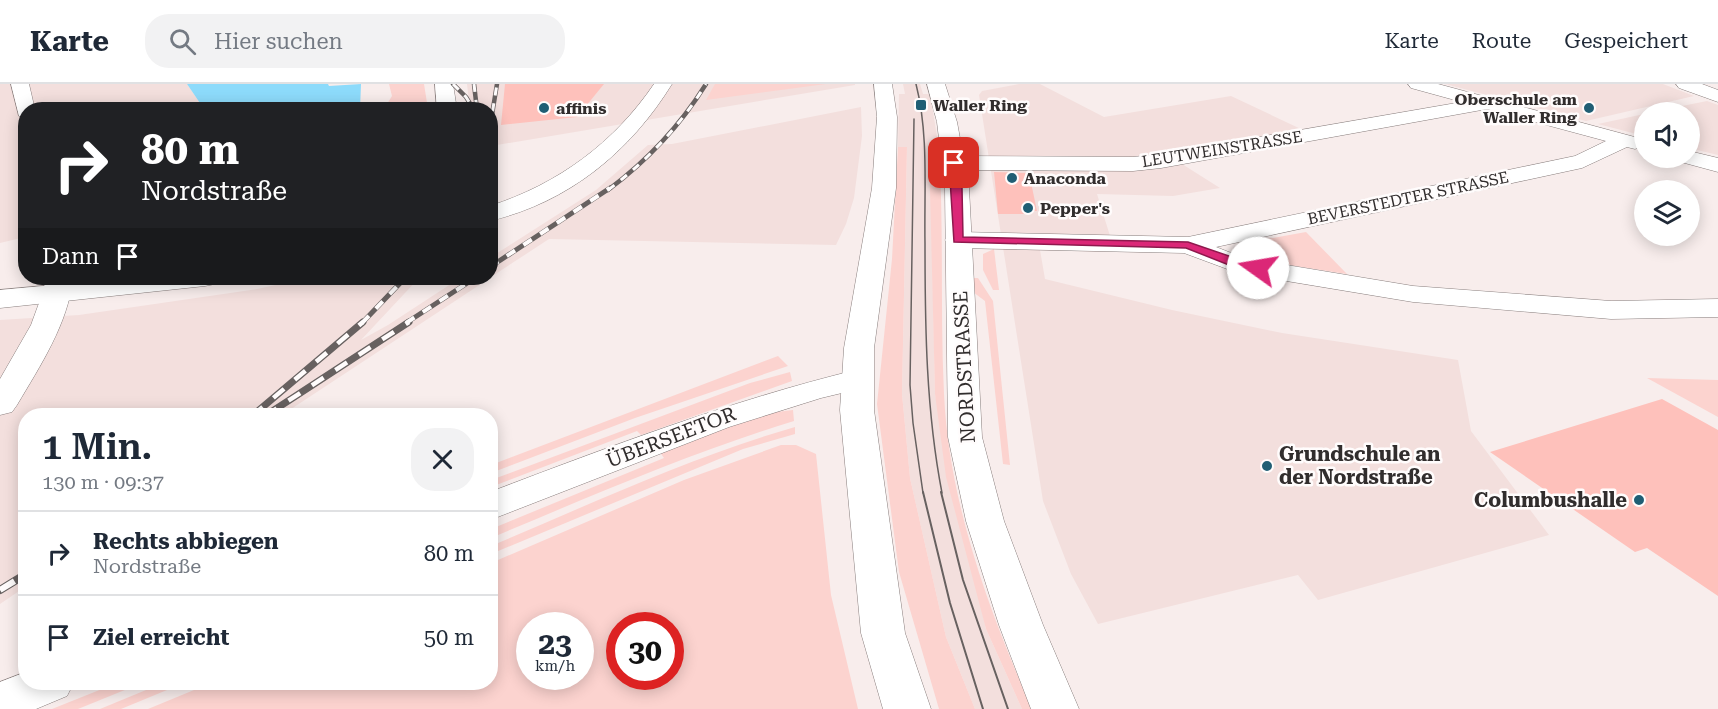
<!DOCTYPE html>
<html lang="de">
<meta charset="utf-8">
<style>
:root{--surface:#fff;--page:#f2f2f3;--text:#1f2937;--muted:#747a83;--line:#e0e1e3}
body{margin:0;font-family:"Roboto Serif",serif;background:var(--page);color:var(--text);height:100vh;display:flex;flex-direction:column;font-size:22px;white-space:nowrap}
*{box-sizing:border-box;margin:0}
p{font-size:20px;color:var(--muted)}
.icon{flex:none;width:33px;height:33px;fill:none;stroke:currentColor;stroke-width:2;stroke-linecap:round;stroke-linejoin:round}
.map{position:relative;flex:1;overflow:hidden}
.panel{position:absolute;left:18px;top:324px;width:480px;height:282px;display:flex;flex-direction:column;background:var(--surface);border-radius:24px;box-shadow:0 3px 15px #0003}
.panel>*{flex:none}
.top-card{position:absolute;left:18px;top:18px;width:480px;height:183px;border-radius:24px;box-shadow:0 3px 15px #0003;background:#202124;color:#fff;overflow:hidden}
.buttons{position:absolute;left:1634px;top:18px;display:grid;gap:12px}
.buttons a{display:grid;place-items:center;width:66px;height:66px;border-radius:50%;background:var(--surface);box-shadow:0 3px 15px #0003;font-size:30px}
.speed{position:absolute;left:516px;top:528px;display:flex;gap:12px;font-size:30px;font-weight:700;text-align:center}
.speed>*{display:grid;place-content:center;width:78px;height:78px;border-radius:50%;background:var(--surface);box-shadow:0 3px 15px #0003;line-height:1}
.speed small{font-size:15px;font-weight:400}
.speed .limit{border:9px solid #d22;background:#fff;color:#111}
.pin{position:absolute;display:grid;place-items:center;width:51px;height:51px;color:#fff;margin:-26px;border-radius:12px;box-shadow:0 3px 9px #0006}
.me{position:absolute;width:66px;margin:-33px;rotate:283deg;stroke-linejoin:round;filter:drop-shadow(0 0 4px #0008)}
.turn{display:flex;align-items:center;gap:21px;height:126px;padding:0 24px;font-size:27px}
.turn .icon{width:78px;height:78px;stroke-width:2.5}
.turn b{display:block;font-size:42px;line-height:51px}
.then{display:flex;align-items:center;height:57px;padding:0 24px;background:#0003;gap:12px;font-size:22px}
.round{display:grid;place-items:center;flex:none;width:63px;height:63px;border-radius:24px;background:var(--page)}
.overview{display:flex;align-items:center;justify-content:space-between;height:102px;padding:0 24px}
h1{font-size:36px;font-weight:600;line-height:45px}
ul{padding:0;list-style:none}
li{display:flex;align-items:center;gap:18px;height:84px;padding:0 24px;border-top:2px solid var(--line)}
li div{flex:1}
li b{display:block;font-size:22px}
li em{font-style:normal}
header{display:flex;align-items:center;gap:36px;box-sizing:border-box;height:84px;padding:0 30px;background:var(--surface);border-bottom:2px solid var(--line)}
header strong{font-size:28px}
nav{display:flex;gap:33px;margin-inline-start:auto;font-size:21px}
.search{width:420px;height:54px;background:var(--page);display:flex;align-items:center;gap:15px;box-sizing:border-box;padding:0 21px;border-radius:24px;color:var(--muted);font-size:22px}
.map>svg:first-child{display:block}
.built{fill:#f3dfdd}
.green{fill:#fcd3cf;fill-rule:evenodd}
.water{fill:#8ddbfb}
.building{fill:#fec1bb}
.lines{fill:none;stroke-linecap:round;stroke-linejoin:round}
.minor-casing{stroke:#887e7d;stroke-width:1}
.tertiary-casing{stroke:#887e7d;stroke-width:1}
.primary-casing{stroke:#887e7d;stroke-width:1}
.minor{fill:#fff;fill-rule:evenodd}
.tertiary{fill:#fff;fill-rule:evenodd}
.primary{fill:#fff;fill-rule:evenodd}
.tram-far1{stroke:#676160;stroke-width:1.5}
.tram{stroke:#676160;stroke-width:2}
.rail-far3-casing{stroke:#676160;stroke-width:4.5}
.rail-far2-casing{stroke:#676160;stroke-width:5}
.rail-far1-casing{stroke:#676160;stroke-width:7}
.rail-casing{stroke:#676160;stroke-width:8}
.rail-far3{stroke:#fffcfc;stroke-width:3;stroke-dasharray:8;stroke-linecap:butt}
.rail-far2{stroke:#fffcfc;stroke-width:4;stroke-dasharray:10;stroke-linecap:butt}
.rail-far1{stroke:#fffcfc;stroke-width:4.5;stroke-dasharray:14;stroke-linecap:butt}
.rail{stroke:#fffcfc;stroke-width:6;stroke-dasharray:17;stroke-linecap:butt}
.route{fill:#db2777;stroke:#8e194d;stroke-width:1.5}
.poi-dot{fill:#205e74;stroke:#fffcfc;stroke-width:2}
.labels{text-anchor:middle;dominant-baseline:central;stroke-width:5;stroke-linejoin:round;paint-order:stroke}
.far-poi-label{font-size:16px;font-weight:bold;fill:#312d2d;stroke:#fffcfc;text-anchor:start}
.far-street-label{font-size:16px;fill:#312d2d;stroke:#fffcfc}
.street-label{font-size:20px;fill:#312d2d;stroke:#fffcfc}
.poi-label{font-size:20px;font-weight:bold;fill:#312d2d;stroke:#fffcfc;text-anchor:start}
</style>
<header>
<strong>Karte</strong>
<div class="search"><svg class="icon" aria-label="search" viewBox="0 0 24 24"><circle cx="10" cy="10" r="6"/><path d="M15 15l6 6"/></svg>Hier suchen</div>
<nav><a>Karte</a><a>Route</a><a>Gespeichert</a></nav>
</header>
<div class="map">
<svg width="1718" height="625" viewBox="0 0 1718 625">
<rect width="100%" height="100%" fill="#f8edec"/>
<!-- built -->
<g class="built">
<path d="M0 0H187L204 25 26 26 25 153 0 159Z"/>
<path d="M467 0H855V1L491 62 490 26 470 25Z"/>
<path d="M903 0H920L923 10H930L939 64H930L935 310 986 545 1022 625H975L946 553 910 394 902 310 907 64 898 63 899 10H905Z"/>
<path d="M1019 0H1040L1104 33 1231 12 1320 54 1182 80 1220 104 1173 112 1097 110 1115 168 1040 166 1045 195 1172 226 1282 249 1458 276 1471 347 1549 451 1318 516 1298 491 1098 540 1071 490 1043 417 979 11 982 7Z"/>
<path d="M1445 0H1663L1694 12 1586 37Z"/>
<path d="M1707 17 1718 21V71L1689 64V28H1652Z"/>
<path d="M861 23 862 52 854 114 846 140 836 161 549 155 491 193V173L596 106 648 61 672 60Z"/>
<path d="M1644 30V52L1598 40Z"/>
<path d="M308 194H419L361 256 388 241 460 194H490L282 331 26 332 25 503 0 520V236L79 231 257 205Z"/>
</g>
<!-- green -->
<g class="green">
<path d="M389 0H424L428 25H388L387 20 392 12Z"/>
<path d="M715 0H826L706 16Z"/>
<path d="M898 63H907L902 310 910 394 946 553 975 625H939L899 488 877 320 892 175Z"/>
<path d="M929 64H939C944 146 940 228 944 310 949 419 989 527 1032 625H1022L986 545 946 393 935 310Z"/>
<path d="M1306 148 1347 190 1249 175 1238 170 1235 163 1239 160Z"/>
<path d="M994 165 999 206H993L983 186V170Z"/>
<path d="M973 194H978L993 217 1010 381 1003 380 985 217 973 208Z"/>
<path d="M778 272 788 282 635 334 491 389V381Z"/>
<path d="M790 288 792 297 641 351 637 347 491 403V396L750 299Z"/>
<path d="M1647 294 1718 296V333Z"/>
<path d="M793 326 794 337C690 369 591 412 491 454V445L664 374 659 367 768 329Z"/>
<path d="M795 343V350L743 365 491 470V462C591 420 690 373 795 343Z"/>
<path d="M781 361H796L816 370 831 511 858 625H148L211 599 490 598 491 479 684 396ZM530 542H580V592H530ZM620 542H670V592H620Z"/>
<path d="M117 599H142L78 625H52Z"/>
<path d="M163 599H184L121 625H100Z"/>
</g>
<!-- water -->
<path class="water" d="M187 0H328L329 2 361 0 360 25H204Z"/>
<!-- building -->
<g class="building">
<path d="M505 0H604L577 33 501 41Z"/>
<path d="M994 88 1029 89 1037 127H1031L1032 130H998Z"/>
<path d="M1662 315 1718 346V512L1647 464 1635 468 1490 368Z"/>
</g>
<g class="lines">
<defs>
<g id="minor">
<path d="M11 0H29L35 26H26V34L19 32Z"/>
<path d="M435 0H453L457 26H437Z"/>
<path d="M1408 0H1438L1642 55 1644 61 1635 65 1627 63 1582 84 1216 163 1244 174 1413 202 1611 217 1718 215V233L1611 235 1413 218 1238 189 1184 169 958 164 949 161 945 156 949 151 958 148 1188 153 1575 72 1606 57 1487 25 1161 84 1133 87 954 86 946 84 943 79 946 74 954 72 1133 73 1161 70 1462 18 1411 4Z"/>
<path d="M1676 0H1702L1718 6V18L1679 4Z"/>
<path d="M1689 67 1718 74V88L1681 78 1679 74H1689Z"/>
<path d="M46 194H73C68 240 40 282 17 321L12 328 0 331V295L31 241 43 208Z"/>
<path d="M856 286 867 289 872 296 867 303 821 314 729 343 490 436V408C611 362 730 317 856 286Z"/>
<path d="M26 588V598H74L67 612 36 625H0V598Z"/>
</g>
<g id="tertiary">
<path d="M654 0H672C630 68 569 118 490 137V122C558 100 614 59 654 0Z"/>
<path d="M129 194H219L215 200 205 202 0 224V206Z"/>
</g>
<g id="primary">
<path d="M874 0H892L897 33 896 104 874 264V326L905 549 931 625H883L861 549 840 326 844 264 872 104 877 33Z"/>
<path d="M927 0H945L957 38 969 104 982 353 1004 437 1043 541 1079 625H1031L999 541 966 437 948 353 945 104 937 38Z"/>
</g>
</defs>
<!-- minor casing -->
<use href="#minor" class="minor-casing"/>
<!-- tertiary casing -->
<use href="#tertiary" class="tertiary-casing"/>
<!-- primary casing -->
<use href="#primary" class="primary-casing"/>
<!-- minor -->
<use href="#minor" class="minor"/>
<!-- tertiary -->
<use href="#tertiary" class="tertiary"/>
<!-- primary -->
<use href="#primary" class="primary"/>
<!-- tram-far1 -->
<g class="tram-far1">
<path d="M916 0C929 51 924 107 925 159 925 243 926 326 942 409"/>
<path d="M914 35 910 301 913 339 923 409"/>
</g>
<!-- tram -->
<g class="tram">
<path d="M923 408 950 519 983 625"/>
<path d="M941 408 963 496 1008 625"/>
</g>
<defs>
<g id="rail-far3">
<path d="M453 0 466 13 474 26"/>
<path d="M474 0 477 26"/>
<path d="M490 43 497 0"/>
<path d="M608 106C648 76 680 42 706 0"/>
</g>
<g id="rail-far2">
<path d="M490 183 610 104"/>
<path d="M362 239 405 194"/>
<path d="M406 239 475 194"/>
</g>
<g id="rail-far1">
<path d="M252 332 363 238"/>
<path d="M265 332 409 238"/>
</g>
<path id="rail" d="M0 506 26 490"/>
</defs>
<!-- rail-far3 casing -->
<use href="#rail-far3" class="rail-far3-casing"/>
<!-- rail-far2 casing -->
<use href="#rail-far2" class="rail-far2-casing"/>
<!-- rail-far1 casing -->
<use href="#rail-far1" class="rail-far1-casing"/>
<!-- rail casing -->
<use href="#rail" class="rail-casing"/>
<!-- rail-far3 -->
<use href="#rail-far3" class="rail-far3"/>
<!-- rail-far2 -->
<use href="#rail-far2" class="rail-far2"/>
<!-- rail-far1 -->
<use href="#rail-far1" class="rail-far1"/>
<!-- rail -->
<use href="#rail" class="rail"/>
</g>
<!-- route -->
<path class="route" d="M954 76 958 79 962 104 963 153 1188 158 1264 184 1258 187 1234 183 1186 164 954 158 949 79Z"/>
<!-- markers -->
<g class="poi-dot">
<rect x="915" y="15" width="12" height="12" rx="3"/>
<circle cx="544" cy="24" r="6"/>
<circle cx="1589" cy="24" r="6"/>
<circle cx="1012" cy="94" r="6"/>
<circle cx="1028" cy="124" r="6"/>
<circle cx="1267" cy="382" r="6"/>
<circle cx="1639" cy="416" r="6"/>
</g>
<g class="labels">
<!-- far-poi labels -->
<g class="far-poi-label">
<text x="1577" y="15" text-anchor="end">Oberschule am<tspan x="1577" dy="18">Waller Ring</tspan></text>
<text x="933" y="21">Waller Ring</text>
<text x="556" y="24">affinis</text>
<text x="1024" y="94">Anaconda</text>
<text x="1040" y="124">Pepper's</text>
</g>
<!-- far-street labels -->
<g class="far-street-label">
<text transform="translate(1222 65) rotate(-9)">LEUTWEINSTRASSE</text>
<text transform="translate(1408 114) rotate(-12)">BEVERSTEDTER STRASSE</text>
</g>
<!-- street labels -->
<g class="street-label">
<text transform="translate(964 283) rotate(-93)">NORDSTRASSE</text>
<text transform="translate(671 353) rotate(-21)">ÜBERSEETOR</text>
</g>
<!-- poi labels -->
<g class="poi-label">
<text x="1279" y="370">Grundschule an<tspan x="1279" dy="23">der Nordstraße</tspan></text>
<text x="1627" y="416" text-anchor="end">Columbushalle</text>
</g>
</g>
</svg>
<div class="buttons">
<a><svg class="icon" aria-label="sound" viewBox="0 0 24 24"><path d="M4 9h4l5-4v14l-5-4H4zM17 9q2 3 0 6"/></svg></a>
<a><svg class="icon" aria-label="layers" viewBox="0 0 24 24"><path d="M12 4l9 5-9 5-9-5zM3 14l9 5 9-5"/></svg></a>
</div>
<div class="speed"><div>23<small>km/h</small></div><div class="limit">30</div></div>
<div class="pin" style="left:954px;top:79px;background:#d93025"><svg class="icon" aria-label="arrive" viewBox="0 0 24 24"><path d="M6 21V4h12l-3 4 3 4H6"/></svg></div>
<svg class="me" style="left:1258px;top:184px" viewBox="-20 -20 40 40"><circle r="19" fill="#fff"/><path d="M0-13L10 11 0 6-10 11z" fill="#db2777"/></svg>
<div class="top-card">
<div class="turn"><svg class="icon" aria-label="right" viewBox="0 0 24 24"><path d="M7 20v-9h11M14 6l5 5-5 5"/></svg><div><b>80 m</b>Nordstraße</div></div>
<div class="then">Dann<svg class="icon" aria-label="arrive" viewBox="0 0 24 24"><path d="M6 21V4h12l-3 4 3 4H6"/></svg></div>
</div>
<section class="panel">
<div class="overview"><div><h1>1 Min.</h1><p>130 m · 09:37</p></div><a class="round"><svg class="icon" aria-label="close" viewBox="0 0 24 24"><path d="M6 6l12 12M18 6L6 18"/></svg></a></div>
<ul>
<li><svg class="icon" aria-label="right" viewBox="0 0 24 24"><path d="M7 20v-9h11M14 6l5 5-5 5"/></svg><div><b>Rechts abbiegen</b><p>Nordstraße</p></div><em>80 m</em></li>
<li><svg class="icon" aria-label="arrive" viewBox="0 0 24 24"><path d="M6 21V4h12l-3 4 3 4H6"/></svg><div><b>Ziel erreicht</b></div><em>50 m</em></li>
</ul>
</section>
</div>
